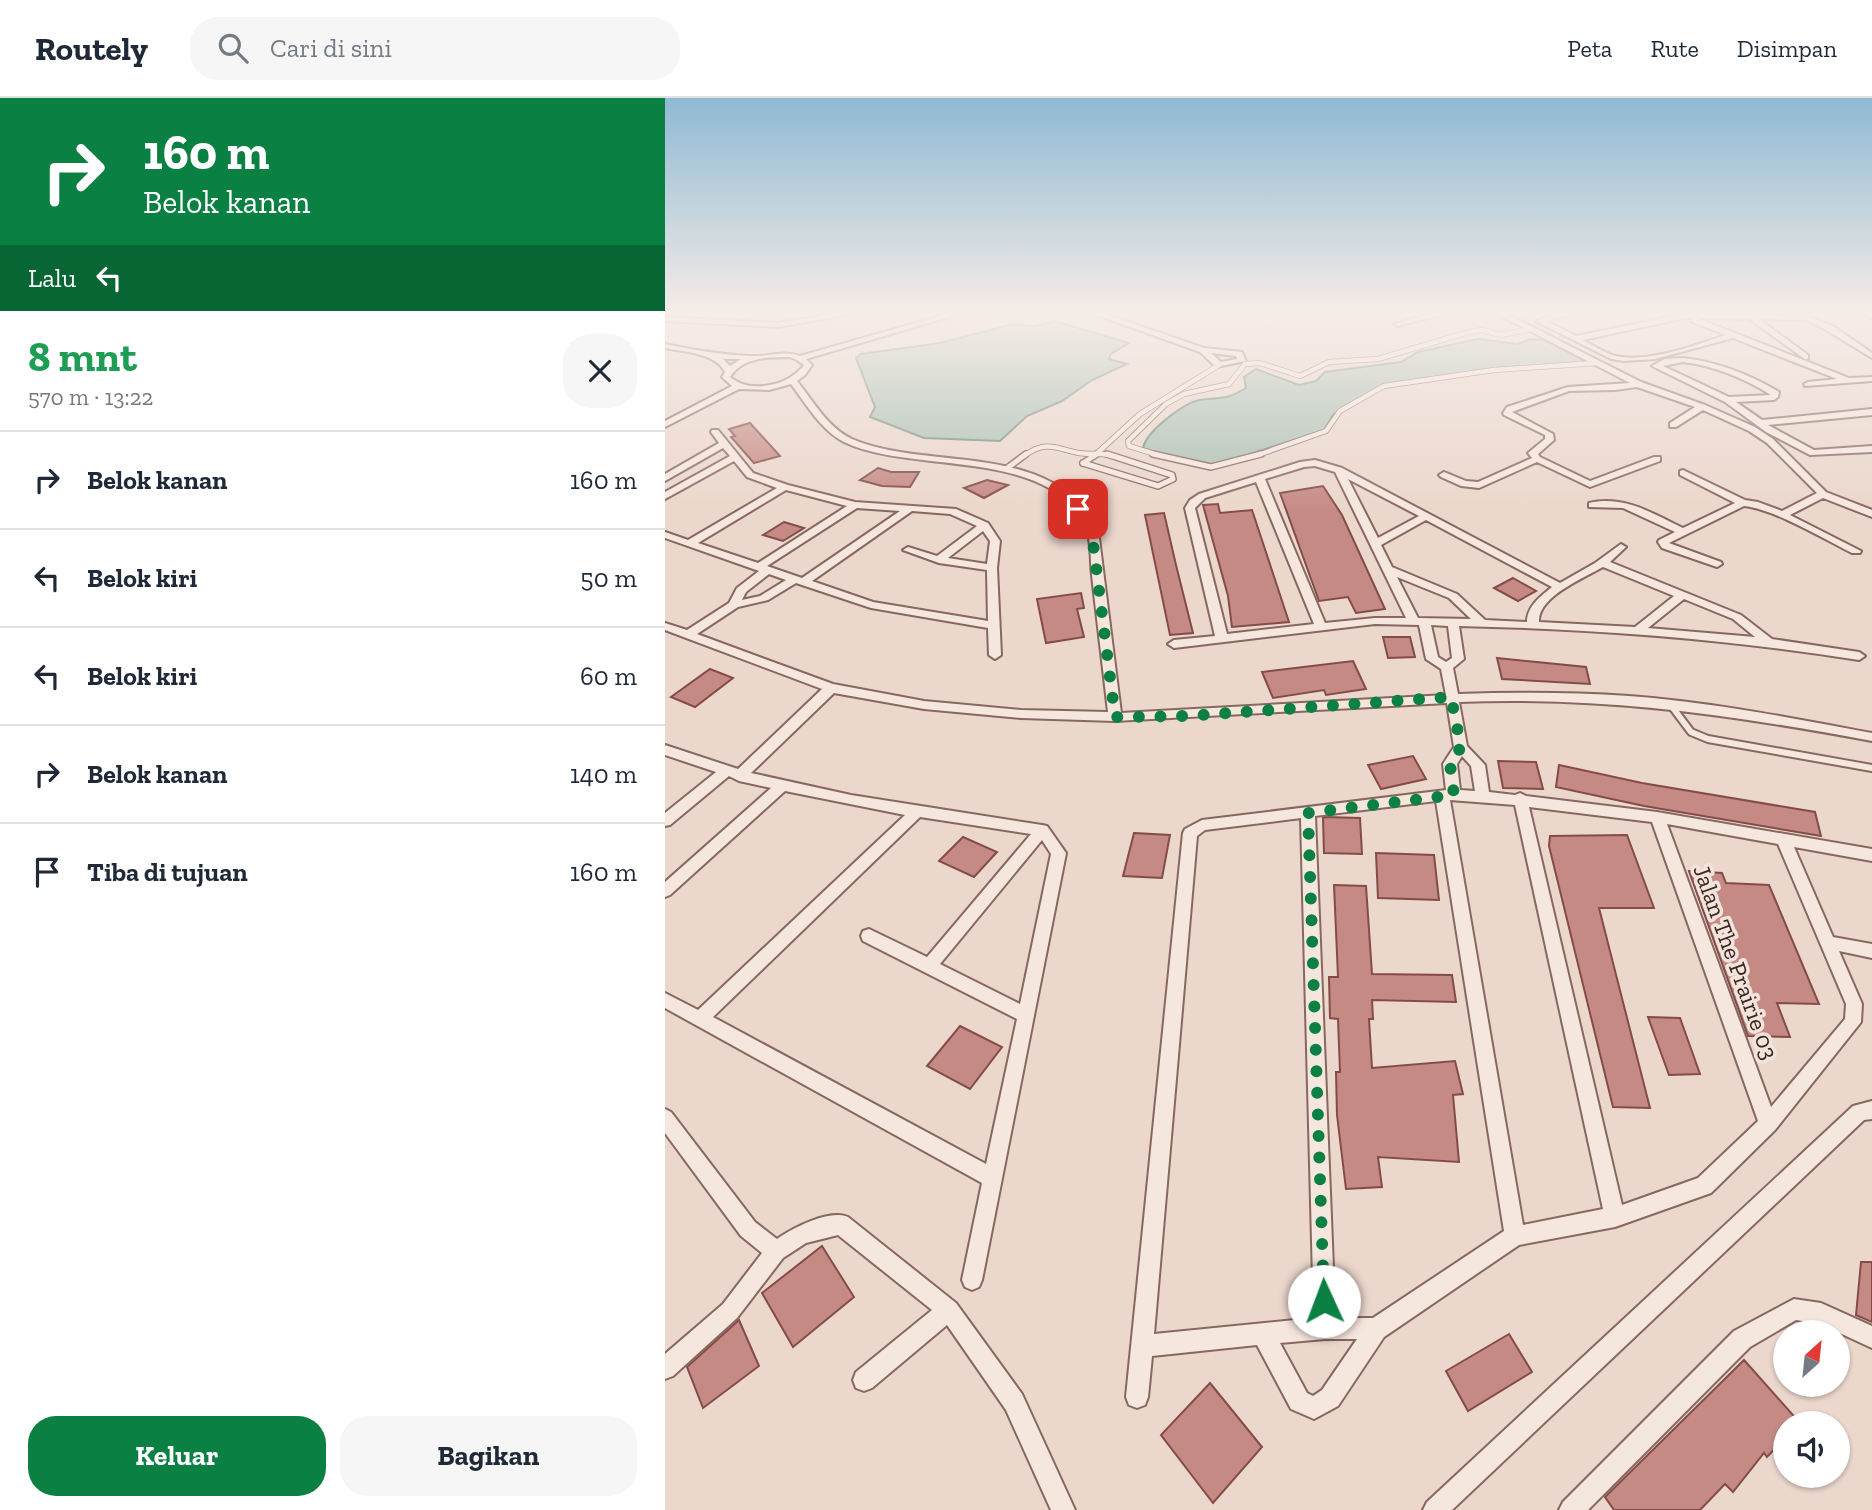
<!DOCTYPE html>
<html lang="id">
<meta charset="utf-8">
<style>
:root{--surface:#fff;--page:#f6f6f7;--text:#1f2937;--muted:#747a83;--line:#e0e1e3;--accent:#0b8043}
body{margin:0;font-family:"Zilla Slab",serif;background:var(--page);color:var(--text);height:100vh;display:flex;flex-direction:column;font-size:26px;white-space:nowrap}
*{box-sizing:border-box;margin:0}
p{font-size:23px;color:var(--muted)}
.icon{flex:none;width:38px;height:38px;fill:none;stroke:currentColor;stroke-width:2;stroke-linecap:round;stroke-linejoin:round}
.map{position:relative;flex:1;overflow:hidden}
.panel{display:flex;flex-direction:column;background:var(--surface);width:665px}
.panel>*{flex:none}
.top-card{background:#0b8043;color:#fff;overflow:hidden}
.needle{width:46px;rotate:27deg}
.tools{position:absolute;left:1108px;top:1222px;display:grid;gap:14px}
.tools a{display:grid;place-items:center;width:77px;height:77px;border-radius:50%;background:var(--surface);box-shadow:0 2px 5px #0004;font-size:35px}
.pin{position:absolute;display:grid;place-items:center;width:60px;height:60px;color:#fff;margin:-30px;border-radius:14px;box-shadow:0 4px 10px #0006}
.me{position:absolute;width:77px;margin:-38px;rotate:358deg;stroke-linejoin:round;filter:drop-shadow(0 0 5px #0008)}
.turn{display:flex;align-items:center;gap:24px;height:147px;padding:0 28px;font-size:32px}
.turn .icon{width:91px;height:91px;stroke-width:2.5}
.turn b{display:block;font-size:49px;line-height:60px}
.then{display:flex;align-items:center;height:66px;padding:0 28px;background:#0003;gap:14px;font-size:26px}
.round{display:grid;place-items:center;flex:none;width:74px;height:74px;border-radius:28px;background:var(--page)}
.overview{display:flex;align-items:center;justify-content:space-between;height:119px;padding:0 28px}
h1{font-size:42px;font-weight:700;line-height:52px;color:#1e9e55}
.primary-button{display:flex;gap:14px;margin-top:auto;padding:14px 28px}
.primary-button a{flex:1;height:80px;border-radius:28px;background:var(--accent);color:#fff;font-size:28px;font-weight:700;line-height:80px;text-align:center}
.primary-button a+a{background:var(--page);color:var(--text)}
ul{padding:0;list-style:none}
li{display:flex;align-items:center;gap:21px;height:98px;padding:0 28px;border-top:2px solid var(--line)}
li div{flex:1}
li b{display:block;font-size:26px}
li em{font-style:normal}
header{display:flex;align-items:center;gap:42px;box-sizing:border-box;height:98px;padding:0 35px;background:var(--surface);border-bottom:2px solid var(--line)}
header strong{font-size:33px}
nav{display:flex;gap:38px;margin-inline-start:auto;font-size:24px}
.search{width:490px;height:63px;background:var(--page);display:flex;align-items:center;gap:18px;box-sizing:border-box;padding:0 24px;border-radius:28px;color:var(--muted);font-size:26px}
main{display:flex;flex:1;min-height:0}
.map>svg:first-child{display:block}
.water{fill:#abc1b3;stroke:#728f7e;stroke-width:2}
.building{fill:#c68a85;stroke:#844c49;stroke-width:2}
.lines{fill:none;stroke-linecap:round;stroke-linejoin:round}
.service-far2-casing{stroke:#876861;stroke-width:6}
.service-far1-casing{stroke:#876861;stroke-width:8}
.service-casing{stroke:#876861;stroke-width:10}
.minor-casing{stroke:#876861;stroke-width:4}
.service-far2{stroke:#f6e7de;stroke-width:4.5}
.service-far1{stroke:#f6e7de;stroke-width:5}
.service{stroke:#f6e7de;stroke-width:6}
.minor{fill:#f6e7de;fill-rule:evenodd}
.route{stroke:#0b8043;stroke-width:12;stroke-dasharray:0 21.6}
.labels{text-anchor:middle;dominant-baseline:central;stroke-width:7;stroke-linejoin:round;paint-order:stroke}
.street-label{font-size:24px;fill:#392623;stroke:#f3e4db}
</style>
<header>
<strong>Routely</strong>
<div class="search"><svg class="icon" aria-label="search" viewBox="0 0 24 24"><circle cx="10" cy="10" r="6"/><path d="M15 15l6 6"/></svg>Cari di sini</div>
<nav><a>Peta</a><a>Rute</a><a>Disimpan</a></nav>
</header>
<main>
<section class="panel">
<div class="top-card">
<div class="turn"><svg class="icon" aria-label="right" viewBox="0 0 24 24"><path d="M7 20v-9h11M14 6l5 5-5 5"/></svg><div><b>160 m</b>Belok kanan</div></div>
<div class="then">Lalu<svg class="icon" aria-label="left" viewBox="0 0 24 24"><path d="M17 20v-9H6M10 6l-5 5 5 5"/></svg></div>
</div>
<div class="overview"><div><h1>8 mnt</h1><p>570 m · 13:22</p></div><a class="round"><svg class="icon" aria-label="close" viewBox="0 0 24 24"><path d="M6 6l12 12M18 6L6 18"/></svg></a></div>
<ul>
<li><svg class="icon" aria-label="right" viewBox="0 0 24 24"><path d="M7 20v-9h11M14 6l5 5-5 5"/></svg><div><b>Belok kanan</b></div><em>160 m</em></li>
<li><svg class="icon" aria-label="left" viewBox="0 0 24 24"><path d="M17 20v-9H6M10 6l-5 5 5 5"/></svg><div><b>Belok kiri</b></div><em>50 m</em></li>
<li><svg class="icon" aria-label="left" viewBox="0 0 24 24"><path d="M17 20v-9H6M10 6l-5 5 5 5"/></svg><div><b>Belok kiri</b></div><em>60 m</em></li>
<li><svg class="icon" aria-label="right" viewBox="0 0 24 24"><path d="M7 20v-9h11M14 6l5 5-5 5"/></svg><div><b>Belok kanan</b></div><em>140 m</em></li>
<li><svg class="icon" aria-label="arrive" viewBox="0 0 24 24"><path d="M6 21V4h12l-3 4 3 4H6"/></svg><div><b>Tiba di tujuan</b></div><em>160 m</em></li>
</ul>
<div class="primary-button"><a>Keluar</a><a>Bagikan</a></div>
</section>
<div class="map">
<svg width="1207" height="1412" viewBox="0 0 1207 1412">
<rect width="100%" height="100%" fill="#ebd7cc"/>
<!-- water -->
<g class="water">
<path d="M390 223 464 245 446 256 444 261 462 266 427 282 397 303 362 318 335 343 259 340 205 319 210 309 191 260 196 256 275 245 348 226 369 228Z"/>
<path d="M813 241 852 246 866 241 878 242 914 257 919 264 832 270 717 287 668 317 659 332 551 367 522 364 478 350C481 334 518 305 535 302 559 298 557 304 581 290L579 279 591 271 634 287 651 283 660 274 736 264 753 254Z"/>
</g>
<!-- building -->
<g class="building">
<path d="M85 325 115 358 89 365 66 339 70 338 64 331Z"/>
<path d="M213 370 226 374H254L245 389 217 388 195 382Z"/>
<path d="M322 382 343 387 319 400 299 390Z"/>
<path d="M658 388 677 417 720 511 691 515 683 499 654 503 615 395Z"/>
<path d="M553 406 555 415 587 412 624 524 567 529 563 498 538 407Z"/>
<path d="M499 415 511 467 528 535 505 537 480 417Z"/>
<path d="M119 424 139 430 118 443 98 437Z"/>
<path d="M848 480 871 493 853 503 829 490Z"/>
<path d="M416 495 419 510 412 511 419 539 381 545 372 501Z"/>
<path d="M718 539H745L750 559 723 560Z"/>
<path d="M832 560 921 569 925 586 837 581Z"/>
<path d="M688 563 701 591 661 597 659 592 608 600 597 574Z"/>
<path d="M45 571 68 580 30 609 6 599Z"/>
<path d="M748 658 761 681 716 691 703 667Z"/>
<path d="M833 663 871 664 878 691 838 690Z"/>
<path d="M894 667 977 685 1150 714 1156 738 979 708 891 689Z"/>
<path d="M661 719 695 720 697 756 659 755 658 720Z"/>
<path d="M469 735 505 737 497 780 458 778Z"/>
<path d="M962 737 989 810H934L985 1010 948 1009 884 748 885 738Z"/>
<path d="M298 739 332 754 309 779 274 763Z"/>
<path d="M711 755 769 757 774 802 713 800Z"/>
<path d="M1024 773 1057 775 1061 785 1104 787 1154 906 1112 905 1125 939 1083 938Z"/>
<path d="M669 787 701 788 707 876 787 877 791 904 707 902 708 921H704L707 970 790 963 798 996 788 997 794 1064 713 1059 717 1089 681 1091 672 1017 671 974H675L673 921 665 920 664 879H673Z"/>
<path d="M983 919 1015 920 1035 976 1004 977Z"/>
<path d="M295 928 337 949 305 991 262 968Z"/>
<path d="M157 1148 189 1199 128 1249 97 1195Z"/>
<path d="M1196 1164H1207V1224L1191 1217Z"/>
<path d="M74 1222 94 1268 38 1310 22 1269Z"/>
<path d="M844 1236 867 1274 803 1313 781 1273Z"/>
<path d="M1079 1262 1135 1325H1120V1340L1102 1359 1099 1355 1068 1394 1060 1386 1035 1412H949L940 1399Z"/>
<path d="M545 1285 597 1349 548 1405 496 1337Z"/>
</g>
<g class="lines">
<defs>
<g id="service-far2">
<path d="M359 358C381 342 390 350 413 355 425 357 435 354 447 358"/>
<path d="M429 358 475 316 554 267"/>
<path d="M496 358 464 348 463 343 501 306 519 296 564 286 580 266 595 265 635 278 664 264 713 261 804 234 817 232 836 237 867 231"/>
<path d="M590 358 661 333 675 313 719 288 829 272 932 265"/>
</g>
<g id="service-far1">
<path d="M488 356 546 369 596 356"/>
<path d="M418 365 432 356"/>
<path d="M418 365 493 388 508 381 507 377 442 356"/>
<path d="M341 371 361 356"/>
</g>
<path id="service" d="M1005 606 1026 634 1043 641 1207 670"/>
<g id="minor">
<path d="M168 216H186L114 229 0 223V219L114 225Z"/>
<path d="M282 216H294L141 261 147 267 140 277 132 283C148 303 163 330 187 341 258 372 374 345 422 416 428 424 432 430 434 440L456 615 781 597 776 571 761 561 754 527 710 526 509 550 503 546 509 542 550 538 520 410 525 402 534 396 635 364 650 362 677 370 895 485 930 465 956 446 961 449 945 464 1076 517 1107 541 1194 554 1200 558 1194 562C1062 541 928 531 794 528L799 561 788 570 793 596C850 594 907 594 964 598 1046 604 1126 620 1207 635V643C1066 617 939 598 794 604L802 648 820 667 824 694 850 697 855 695 861 698 992 714 1207 751V763L1129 749 1168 839 1207 846V860L1174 853 1197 906 1196 924 1110 1032 1046 1095 950 1129 854 1147 719 1239 673 1308 649 1321 626 1311 592 1247 487 1258 483 1299 480 1307 472 1310 464 1307 461 1299 518 735 520 731 537 722 781 692 778 666 789 649 782 605 450 623 356 620 259 611 169 595 86 675 186 697 377 727 382 728 401 755 317 1182 314 1189 307 1192 300 1189 297 1182 317 1085 0 910V895L33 912 240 717 120 693 5 797 0 799V784L106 690 74 683 64 678 5 727 0 728V715L51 674 0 657V647L73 671 157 591 0 532V525L22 532 64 505 72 490 94 473 0 440V434L23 442 112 390 82 379 69 363 0 401V394L65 358 58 350 0 383V376L54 345 46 334 47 332H53L88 375 123 387 190 404 291 411 323 425 335 443 332 470 336 557 330 561 324 557 323 530 206 510 131 485 103 502 73 509 32 536 168 586 259 603 356 612 443 614C438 569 432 523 427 477 425 462 427 444 421 430 385 348 247 377 179 344 156 332 141 306 126 286L104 292 74 291 0 329V323L67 288 57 279 60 274C51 255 19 254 0 250V246C29 252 58 257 86 258 103 259 118 252 135 258ZM125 259 132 262 139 267C124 288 85 296 65 279 77 259 104 259 125 259ZM58 261H76L65 268ZM650 368 670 374 741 520H710L660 525 600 381 639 369ZM683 381 754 418 713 440ZM591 384 649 526 562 536 530 410 540 400ZM121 392 182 408 93 465 33 445ZM192 410 235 413 137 480 102 468ZM247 413 285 416 312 428 272 458 243 449 238 452 274 465 322 472 323 523 208 504 147 483ZM761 422 887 489C876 498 862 508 862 524L820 522 792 496 727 469 716 447ZM318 433 325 443 322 466 283 460ZM938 469 1009 498 970 529 874 524C872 499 919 480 938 469ZM104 476 121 482 95 498 77 502 81 494ZM732 479 784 500 806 521 753 520ZM1019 501 1068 521 1090 539 983 530ZM766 527 783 528 787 560 781 564 773 559ZM797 658 806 668 810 693 795 692 792 666ZM785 702 850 707 938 1111 858 1127ZM771 703 839 1133 708 1220H670L650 718ZM864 709 987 724 1093 1023 1033 1080 957 1107ZM255 719 366 736 262 859 204 831 198 833 196 838 198 843 352 921 321 1066 48 919ZM636 720 649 1220 489 1236 532 738 540 732ZM1002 726 1113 746 1181 906 1180 921 1106 1009ZM377 742 386 756 355 906 275 866ZM660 1241H692L657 1292 648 1298 642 1295 615 1245Z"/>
<path d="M429 216H440L539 250 577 254 581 263 551 269 535 254ZM546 255 571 258 572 261 556 264Z"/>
<path d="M766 216H779L733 228 729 226Z"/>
<path d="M832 216H842L976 284 1040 307 1090 329 1108 341 1161 394 1207 412V419L1158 400 1125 417 1196 453 1195 455H1187C1159 441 1109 411 1079 408L1004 445 1056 464 1057 466 1052 469 997 450 993 444 994 442 1010 434 958 410 924 409V405C959 397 987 415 1018 430L1070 405 1015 377V373L1018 372 1080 402 1093 404 1117 413 1152 395 1102 345 1084 333 1038 312 1011 329H1005V325L1030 309 972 289 950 292 904 293 847 314 888 336 889 342 873 356 875 359 925 383 989 359H995V363L925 389 872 364 814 390 796 388 776 379 774 377 779 374 801 383 813 384 867 360 863 355 880 341V337L839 317 838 315 842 309 903 289 965 285Z"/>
<path d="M892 216H904L882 223 911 238 1019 216 1143 218 1169 229 1207 255V260L1163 233 1142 222 1094 221 1143 257V261H1140L1084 221 1032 220 1184 280 1207 279V283L1140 288 1139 286 1143 284 1172 281 1068 240 990 261 959 263 946 261 871 223ZM1020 220H1028L1027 224 1061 237C1031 247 978 267 947 257 937 253 927 247 918 242Z"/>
<path d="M1200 216H1207V220Z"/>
<path d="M1018 260C1053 264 1084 276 1114 294L1113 299 1109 302 1071 304 1097 322 1207 311V317L1103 327 1149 352 1207 348V354L1145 357 1101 334 1060 304 987 268 1000 261ZM1018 264C1050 268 1079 280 1106 297L1064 299 998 268Z"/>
<path d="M1207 1003V1021L1199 1022 787 1412H758L762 1404 1188 1008Z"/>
<path d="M0 1011 6 1014 90 1124 112 1141C128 1130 164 1111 183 1119L291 1205 357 1296 410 1412H386L341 1312 282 1227 207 1290 199 1293 191 1290 188 1282 191 1274 267 1212 173 1137 141 1145 118 1160 72 1220 8 1278 0 1281V1256L58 1206 97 1155 76 1138 0 1035Z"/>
<path d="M1129 1201 1156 1205 1207 1228V1250L1155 1226 1131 1222 1085 1249 923 1412H894L898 1404 1069 1233Z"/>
</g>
</defs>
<!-- service-far2 casing -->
<use href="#service-far2" class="service-far2-casing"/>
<!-- service-far1 casing -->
<use href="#service-far1" class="service-far1-casing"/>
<!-- service casing -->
<use href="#service" class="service-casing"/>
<!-- minor casing -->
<use href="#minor" class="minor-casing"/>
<!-- service-far2 -->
<use href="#service-far2" class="service-far2"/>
<!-- service-far1 -->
<use href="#service-far1" class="service-far1"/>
<!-- service -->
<use href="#service" class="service"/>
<!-- minor -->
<use href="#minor" class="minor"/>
</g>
<!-- sky -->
<linearGradient id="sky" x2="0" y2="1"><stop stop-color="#8fb9d3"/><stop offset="0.52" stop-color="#f6ede8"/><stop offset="1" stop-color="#f6ede8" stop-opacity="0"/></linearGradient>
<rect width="1207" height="414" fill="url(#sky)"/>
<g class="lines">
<!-- route -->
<path class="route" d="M413 411 426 429 450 619 523 618 786 599 796 649 785 666 789 697 643 715 659 1203"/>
</g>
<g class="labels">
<!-- street labels -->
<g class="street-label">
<text transform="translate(1071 864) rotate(70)">Jalan The Prairie 03</text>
</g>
</g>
</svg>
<div class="tools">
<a><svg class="needle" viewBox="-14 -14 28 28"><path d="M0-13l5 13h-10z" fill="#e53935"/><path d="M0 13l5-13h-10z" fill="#747a83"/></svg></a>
<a><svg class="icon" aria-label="sound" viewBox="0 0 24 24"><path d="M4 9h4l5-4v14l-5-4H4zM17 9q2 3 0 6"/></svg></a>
</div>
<div class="pin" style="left:413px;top:411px;background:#d93025"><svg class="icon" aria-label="arrive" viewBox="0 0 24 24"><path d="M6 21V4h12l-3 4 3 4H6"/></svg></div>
<svg class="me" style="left:659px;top:1203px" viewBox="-20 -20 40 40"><circle r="19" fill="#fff"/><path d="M0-13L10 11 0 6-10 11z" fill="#0b8043"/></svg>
</div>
</main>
